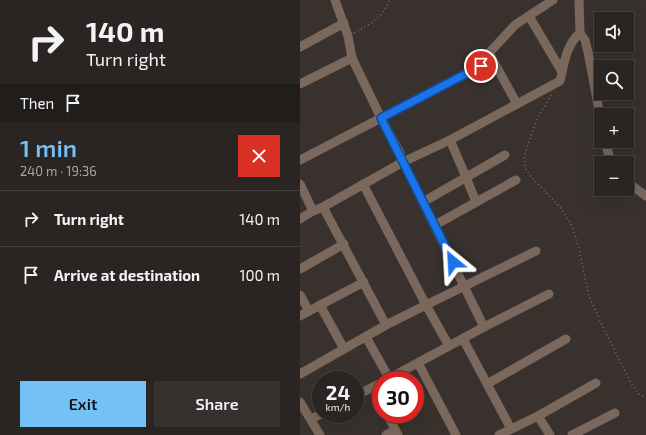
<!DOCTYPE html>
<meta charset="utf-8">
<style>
:root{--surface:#2a2522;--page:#36312f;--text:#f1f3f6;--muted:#a5a5a5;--line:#464240;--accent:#73c1f5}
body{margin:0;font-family:"Exo 2",sans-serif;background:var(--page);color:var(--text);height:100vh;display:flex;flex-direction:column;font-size:15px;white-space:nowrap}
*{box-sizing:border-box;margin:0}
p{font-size:13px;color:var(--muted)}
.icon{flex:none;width:22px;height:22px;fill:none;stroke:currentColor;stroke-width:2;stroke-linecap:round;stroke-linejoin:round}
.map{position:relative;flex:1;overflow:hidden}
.side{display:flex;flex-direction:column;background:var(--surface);width:300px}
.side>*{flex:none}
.top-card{background:#2a2522;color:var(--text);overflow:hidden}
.fabs{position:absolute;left:294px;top:12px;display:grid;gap:8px}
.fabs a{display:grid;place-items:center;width:40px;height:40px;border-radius:0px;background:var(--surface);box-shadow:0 4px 16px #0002,0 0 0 1px var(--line);font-size:20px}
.speed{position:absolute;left:12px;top:371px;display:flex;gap:8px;font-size:20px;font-weight:700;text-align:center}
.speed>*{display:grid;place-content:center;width:52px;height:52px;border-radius:50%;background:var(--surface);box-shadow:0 4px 16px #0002,0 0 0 1px var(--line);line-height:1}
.speed small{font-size:10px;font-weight:400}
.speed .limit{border:6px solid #d22;background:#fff;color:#111}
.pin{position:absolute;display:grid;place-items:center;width:34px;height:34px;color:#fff;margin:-17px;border:2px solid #fff;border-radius:50%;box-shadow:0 1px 4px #0007}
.me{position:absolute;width:44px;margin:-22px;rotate:333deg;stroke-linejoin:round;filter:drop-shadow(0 0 3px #0008)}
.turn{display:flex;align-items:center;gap:14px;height:84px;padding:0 20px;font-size:18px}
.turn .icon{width:52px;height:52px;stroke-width:2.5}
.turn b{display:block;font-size:28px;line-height:34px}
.then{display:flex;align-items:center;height:38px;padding:0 20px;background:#0003;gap:8px;font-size:15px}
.round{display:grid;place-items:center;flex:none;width:42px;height:42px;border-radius:0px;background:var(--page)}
.overview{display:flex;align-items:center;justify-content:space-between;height:68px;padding:0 20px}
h1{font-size:24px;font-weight:600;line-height:30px;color:var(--accent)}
.primary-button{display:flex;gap:8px;margin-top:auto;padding:8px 20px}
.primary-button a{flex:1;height:46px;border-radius:0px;background:var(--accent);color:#111;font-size:16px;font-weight:600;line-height:46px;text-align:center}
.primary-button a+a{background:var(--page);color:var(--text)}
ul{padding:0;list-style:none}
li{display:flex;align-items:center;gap:12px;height:56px;padding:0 20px;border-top:1px solid var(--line)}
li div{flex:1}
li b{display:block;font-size:15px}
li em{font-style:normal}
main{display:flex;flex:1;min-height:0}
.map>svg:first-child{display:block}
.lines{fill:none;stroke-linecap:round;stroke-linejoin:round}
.path{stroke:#77716f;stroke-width:1.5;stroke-dasharray:1 3;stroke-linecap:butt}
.minor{stroke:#7b685c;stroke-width:9}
.route-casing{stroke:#114b97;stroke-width:10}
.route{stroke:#1a73e8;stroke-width:7}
</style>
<main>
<section class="side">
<div class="top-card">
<div class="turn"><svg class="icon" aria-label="right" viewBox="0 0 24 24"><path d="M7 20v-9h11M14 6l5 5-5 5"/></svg><div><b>140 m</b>Turn right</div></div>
<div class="then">Then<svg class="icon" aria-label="arrive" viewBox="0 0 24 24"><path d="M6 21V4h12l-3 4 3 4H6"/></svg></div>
</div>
<div class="overview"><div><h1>1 min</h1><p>240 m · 19:36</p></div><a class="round" style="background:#d93025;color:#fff"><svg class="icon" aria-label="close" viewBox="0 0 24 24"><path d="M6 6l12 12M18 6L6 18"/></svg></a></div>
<ul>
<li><svg class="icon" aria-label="right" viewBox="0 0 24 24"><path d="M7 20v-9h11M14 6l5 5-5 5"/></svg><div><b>Turn right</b></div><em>140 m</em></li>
<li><svg class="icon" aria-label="arrive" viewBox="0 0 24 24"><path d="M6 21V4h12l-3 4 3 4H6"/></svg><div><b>Arrive at destination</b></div><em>100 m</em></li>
</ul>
<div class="primary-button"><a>Exit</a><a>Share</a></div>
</section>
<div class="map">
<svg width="346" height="435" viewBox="0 0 346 435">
<rect width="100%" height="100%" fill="#38312e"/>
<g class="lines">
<!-- path -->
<g class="path">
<path d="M54 33C73 22 80 20 90 0"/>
<path d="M251 95 236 121 224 157 226 170 233 179 260 207 271 224 279 249 289 296 302 325 331 383 339 394 346 398"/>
</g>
<!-- minor -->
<g class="minor">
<path d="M279 0 280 33 285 40 288 52 301 121"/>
<path d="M229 16 262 72"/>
<path d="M0 47 44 23"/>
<path d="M0 84 52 58"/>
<path d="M217 104 260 81C264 64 266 45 280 33"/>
<path d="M150 140 217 104 189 53"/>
<path d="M305 141 311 163"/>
<path d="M0 160 81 118 52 58 48 36 35 0"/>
<path d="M327 182 346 196"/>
<path d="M0 184 13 211 0 219"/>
<path d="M63 184 126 305 236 251"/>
<path d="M123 202 205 155"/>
<path d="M23 207 86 325"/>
<path d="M13 211 23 207 103 162 100 153 81 118 181 66 189 53 215 25 253 0"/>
<path d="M135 225 216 180"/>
<path d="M0 269 44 244"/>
<path d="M0 295 9 311 0 316"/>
<path d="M20 305 44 349"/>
<path d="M9 311 64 282"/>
<path d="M184 327 249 294"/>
<path d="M66 337 89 378"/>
<path d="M163 339 211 429"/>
<path d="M118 363 156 435"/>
<path d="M0 374 86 325 126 305 149 346 184 327 103 162 150 140 166 177 176 202"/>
<path d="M86 380 149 346"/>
<path d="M187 384 266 339"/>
<path d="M73 387 81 403"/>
<path d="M55 396 81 383"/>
<path d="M0 402 20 435"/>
<path d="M87 414 98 435"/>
<path d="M238 416 250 435"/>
<path d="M11 419 21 414"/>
<path d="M86 435 95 430"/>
<path d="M199 435 238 416 296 383"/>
<path d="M272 435 315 413"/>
</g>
</g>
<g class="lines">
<defs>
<path id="route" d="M153 262 81 118 181 66"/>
</defs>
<!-- route casing -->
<use href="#route" class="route-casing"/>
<!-- route -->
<use href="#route" class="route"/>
</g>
</svg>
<div class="fabs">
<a><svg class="icon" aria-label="sound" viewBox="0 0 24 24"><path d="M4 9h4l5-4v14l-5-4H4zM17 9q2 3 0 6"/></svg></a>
<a><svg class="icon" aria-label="search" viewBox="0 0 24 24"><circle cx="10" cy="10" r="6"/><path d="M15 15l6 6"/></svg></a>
<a>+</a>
<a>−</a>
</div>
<div class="speed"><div>24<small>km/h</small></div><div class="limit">30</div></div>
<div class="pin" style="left:181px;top:66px;background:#d93025"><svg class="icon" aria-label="arrive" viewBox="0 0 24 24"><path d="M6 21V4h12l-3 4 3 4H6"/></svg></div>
<svg class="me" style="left:153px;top:262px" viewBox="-20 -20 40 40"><path d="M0-17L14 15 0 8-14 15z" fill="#1a73e8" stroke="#fff" stroke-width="4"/></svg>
</div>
</main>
